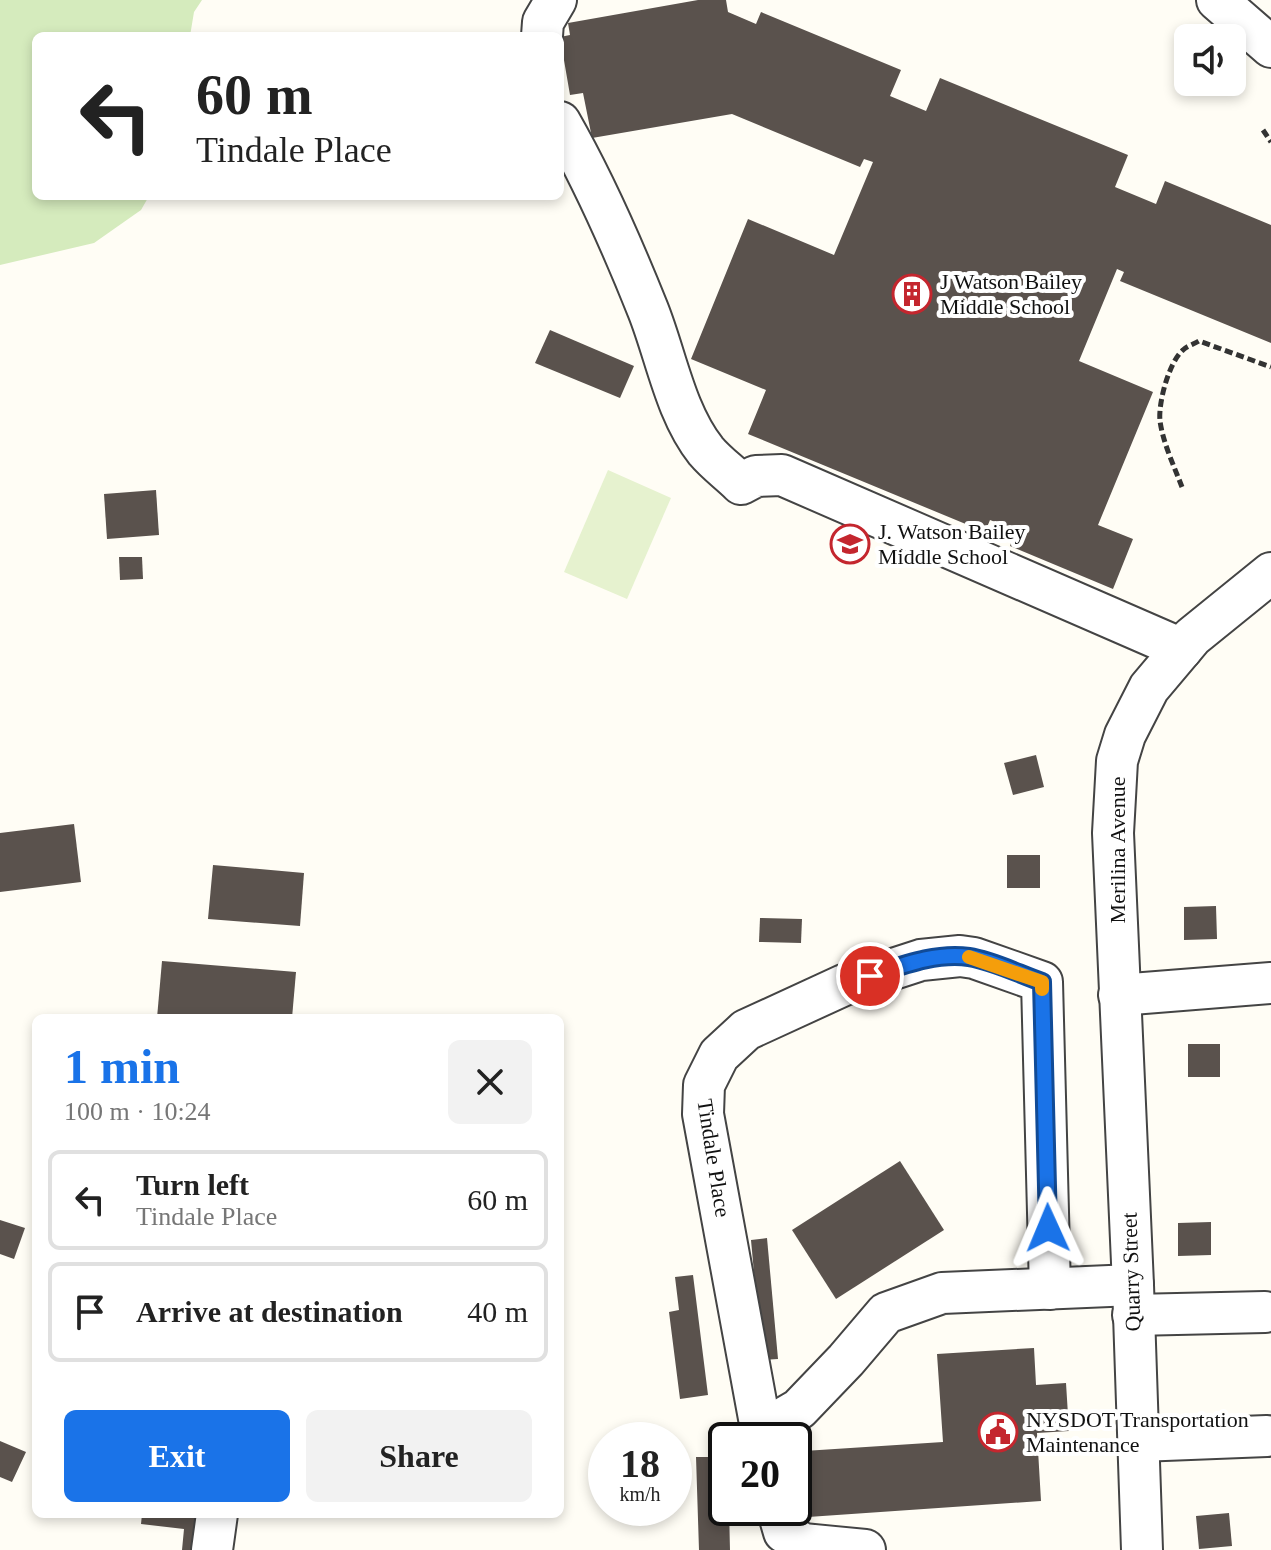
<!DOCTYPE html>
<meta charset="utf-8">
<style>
:root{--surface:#fff;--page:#f2f2f2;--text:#222;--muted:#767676;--line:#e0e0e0;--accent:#1a73e8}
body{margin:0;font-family:Georgia,serif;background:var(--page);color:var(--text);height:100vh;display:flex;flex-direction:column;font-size:30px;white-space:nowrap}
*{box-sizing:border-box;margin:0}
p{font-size:26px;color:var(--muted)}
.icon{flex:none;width:44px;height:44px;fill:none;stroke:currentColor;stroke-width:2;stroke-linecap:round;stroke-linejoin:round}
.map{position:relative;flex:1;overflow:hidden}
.side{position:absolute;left:32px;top:1014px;width:532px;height:504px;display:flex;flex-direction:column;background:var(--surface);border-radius:12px;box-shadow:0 4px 12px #0003}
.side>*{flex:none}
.hud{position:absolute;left:32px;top:32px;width:532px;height:168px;border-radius:12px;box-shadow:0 4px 12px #0003;background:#fff;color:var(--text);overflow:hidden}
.fabs{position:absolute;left:1174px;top:24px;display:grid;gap:16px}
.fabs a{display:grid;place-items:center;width:72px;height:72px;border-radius:12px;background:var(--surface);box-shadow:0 4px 12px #0003;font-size:40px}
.speed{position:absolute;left:588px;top:1422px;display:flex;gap:16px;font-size:40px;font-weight:700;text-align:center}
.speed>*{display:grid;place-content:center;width:104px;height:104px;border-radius:50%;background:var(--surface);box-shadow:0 4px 12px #0003;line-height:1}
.speed small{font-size:20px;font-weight:400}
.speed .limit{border:4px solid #111;border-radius:12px;background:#fff;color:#111}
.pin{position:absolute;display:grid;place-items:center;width:68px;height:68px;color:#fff;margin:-34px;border:4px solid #fff;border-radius:50%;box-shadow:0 2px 8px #0007}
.me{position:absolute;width:88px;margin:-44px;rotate:359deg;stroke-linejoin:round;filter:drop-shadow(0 0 6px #0008)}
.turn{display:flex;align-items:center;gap:28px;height:168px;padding:0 32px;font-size:36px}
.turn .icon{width:104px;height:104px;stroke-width:2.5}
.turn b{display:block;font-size:56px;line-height:68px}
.round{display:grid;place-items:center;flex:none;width:84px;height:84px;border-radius:12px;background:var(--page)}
.summary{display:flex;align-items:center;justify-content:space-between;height:136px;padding:0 32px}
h1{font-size:48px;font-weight:700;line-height:60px;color:var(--accent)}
.primary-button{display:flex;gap:16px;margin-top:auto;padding:16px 32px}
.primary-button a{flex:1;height:92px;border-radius:12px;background:var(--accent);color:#fff;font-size:32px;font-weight:700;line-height:92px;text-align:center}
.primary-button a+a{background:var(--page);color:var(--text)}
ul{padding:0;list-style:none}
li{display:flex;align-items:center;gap:24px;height:100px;margin:0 16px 12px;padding:0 16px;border:4px solid var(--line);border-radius:12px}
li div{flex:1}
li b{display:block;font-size:30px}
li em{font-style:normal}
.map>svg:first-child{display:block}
.green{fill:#d5ebbd}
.pitch{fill:#e6f2cf}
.building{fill:#5a524d}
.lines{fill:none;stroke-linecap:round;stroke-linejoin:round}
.minor-casing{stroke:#444;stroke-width:44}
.path{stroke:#333;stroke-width:5;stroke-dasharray:8 4;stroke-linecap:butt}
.minor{stroke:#fff;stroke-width:40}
.route-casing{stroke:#114b97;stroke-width:20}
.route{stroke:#1a73e8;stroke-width:14}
.slow{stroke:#f59e0b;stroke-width:14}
.labels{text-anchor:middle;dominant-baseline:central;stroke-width:8;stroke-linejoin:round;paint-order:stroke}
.poi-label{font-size:22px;fill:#111;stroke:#fff;text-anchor:start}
.street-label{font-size:22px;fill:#111;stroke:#fff}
</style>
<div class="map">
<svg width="1271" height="1550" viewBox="0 0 1271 1550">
<rect width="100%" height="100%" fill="#fffdf5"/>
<!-- green -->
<path class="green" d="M0 0H202L194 12 190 36H36V196H149L141 210 94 243 0 265Z"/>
<!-- pitch -->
<path class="pitch" d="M608 470 671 498 627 599 564 572Z"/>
<!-- building -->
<g class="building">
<path d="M698 0H726L728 12 756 24 761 12 901 70 890 96 926 111 940 78 1128 155 1115 187 1156 204 1165 181 1271 225V343L1120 281 1124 272 1117 269 1079 361 1153 392 1098 525 1133 539 1113 589 1010 546 1016 530 990 520 985 532 748 434 766 390 691 359 748 219 834 255 873 162 864 159 860 167 732 114 592 138 583 93 570 95 560 37 570 35 568 23Z"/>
<path d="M550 330 634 366 620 398 535 363Z"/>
<path d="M156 490 159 535 107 539 104 494Z"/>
<path d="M119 557H142L143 579 120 580Z"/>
<path d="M1036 755 1044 787 1013 795 1004 763Z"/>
<path d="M74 824 81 882 0 892V833Z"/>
<rect x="1007" y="855" width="33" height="33"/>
<path d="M213 865 304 873 300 926 208 919Z"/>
<path d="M1216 906 1217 939 1184 940V907Z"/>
<path d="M760 918 802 919 801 943 759 942Z"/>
<path d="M162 961 296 972 292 1018H157Z"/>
<rect x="1188" y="1044" width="32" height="33"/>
<path d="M900 1161 944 1230 836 1299 792 1230Z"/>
<path d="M0 1220 25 1228 14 1259 0 1254Z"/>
<path d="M1211 1222V1255L1178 1256V1223Z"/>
<path d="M767 1238 778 1359 762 1360 751 1240Z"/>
<path d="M693 1275 708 1395 680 1399 669 1312 679 1310 675 1277Z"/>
<path d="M1034 1348 1036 1385 1066 1383 1069 1431 1037 1433 1041 1501 808 1517 804 1451 943 1442 937 1354Z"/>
<path d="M0 1441 26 1452 12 1482 0 1477Z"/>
<path d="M696 1457H726V1508H729L730 1550H699Z"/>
<path d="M1229 1513 1232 1546 1199 1549 1196 1516Z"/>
<path d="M142 1514H206L202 1550H182L184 1529 141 1524Z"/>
</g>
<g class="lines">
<defs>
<g id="minor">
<path d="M1217 0 1271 47"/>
<path d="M542 36 543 22 556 0"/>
<path d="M560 122C595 183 622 245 648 310 666 355 675 412 706 451 716 463 730 473 741 484L756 476 782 475 1182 649"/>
<path d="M1119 995 1271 983"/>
<path d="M1133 1315 1265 1312"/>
<path d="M763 1440 703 1114 704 1085 719 1055 746 1030 844 985 921 960 960 956 974 958 1042 982 1050 1289"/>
<path d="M765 1440 787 1416 799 1409 846 1360 886 1313 942 1293 1133 1285"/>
<path d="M1139 1441 1267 1436"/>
<path d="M777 1508 784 1532 803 1544 865 1550"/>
<path d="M212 1550 217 1514"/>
<path d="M1142 1550 1133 1285 1113 833 1117 761 1125 735 1149 688 1192 637 1271 573"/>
</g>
</defs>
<!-- minor casing -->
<use href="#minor" class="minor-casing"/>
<!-- path -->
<g class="path">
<path d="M1263 130 1271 142"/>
<path d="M1182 487C1174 466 1163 443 1160 421 1158 403 1169 362 1183 350 1187 346 1194 344 1199 341L1271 367"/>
</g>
<!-- minor -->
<use href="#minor" class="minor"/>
</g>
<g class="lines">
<defs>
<path id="route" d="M870 976C901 966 936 952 969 957 994 961 1019 974 1042 982L1048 1228"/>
</defs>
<!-- route casing -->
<use href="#route" class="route-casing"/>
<!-- route -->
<use href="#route" class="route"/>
<!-- slow -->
<path class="slow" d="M969 957 1042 982V989"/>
</g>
<!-- icons -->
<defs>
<symbol id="building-ring" viewBox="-11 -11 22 22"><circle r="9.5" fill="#fff" stroke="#c4262e" stroke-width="1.5"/><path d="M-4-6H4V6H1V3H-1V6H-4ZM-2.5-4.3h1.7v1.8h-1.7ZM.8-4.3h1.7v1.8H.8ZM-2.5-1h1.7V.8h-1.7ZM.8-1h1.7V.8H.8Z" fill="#c4262e"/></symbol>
<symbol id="school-ring" viewBox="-11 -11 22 22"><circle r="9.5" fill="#fff" stroke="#c4262e" stroke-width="1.5"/><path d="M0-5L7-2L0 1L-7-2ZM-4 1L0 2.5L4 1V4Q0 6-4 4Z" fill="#c4262e"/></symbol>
<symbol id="civic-ring" viewBox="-11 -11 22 22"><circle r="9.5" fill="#fff" stroke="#c4262e" stroke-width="1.5"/><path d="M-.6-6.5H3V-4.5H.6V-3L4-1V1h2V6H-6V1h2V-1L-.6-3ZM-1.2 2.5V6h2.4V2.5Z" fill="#c4262e"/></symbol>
</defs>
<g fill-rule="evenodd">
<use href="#building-ring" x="890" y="272" width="44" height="44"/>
<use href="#school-ring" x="828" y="522" width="44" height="44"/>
<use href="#civic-ring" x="976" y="1410" width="44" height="44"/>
</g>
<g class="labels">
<!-- poi labels -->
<g class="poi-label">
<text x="940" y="281">J Watson Bailey<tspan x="940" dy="25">Middle School</tspan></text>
<text x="878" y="531">J. Watson Bailey<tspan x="878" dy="25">Middle School</tspan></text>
<text x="1026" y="1419">NYSDOT Transportation<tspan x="1026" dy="25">Maintenance</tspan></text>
</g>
<!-- street labels -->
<g class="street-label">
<text transform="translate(1117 850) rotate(-90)">Merilina Avenue</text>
<text transform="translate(714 1158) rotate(81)">Tindale Place</text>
<text transform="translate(1131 1272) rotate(-92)">Quarry Street</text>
</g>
</g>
</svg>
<div class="fabs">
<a><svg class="icon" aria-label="sound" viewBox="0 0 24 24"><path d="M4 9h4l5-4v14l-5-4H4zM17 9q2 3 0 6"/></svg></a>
</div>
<div class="speed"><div>18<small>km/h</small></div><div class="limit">20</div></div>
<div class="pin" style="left:870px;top:976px;background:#d93025"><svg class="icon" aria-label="arrive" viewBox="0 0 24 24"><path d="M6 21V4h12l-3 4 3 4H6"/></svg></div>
<svg class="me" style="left:1048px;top:1228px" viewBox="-20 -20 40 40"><path d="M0-17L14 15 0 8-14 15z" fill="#1a73e8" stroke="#fff" stroke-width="4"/></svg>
<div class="hud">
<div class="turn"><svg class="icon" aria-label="left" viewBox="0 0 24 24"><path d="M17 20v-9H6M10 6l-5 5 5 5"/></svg><div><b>60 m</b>Tindale Place</div></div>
</div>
<section class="side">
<div class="summary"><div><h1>1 min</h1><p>100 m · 10:24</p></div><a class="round"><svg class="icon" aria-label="close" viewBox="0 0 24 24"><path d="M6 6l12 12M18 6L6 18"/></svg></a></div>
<ul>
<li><svg class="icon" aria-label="left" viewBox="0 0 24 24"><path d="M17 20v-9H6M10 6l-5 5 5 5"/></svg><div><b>Turn left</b><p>Tindale Place</p></div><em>60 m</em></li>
<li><svg class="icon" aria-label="arrive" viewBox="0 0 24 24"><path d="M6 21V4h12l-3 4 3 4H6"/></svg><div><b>Arrive at destination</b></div><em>40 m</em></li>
</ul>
<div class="primary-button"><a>Exit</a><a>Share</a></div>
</section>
</div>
